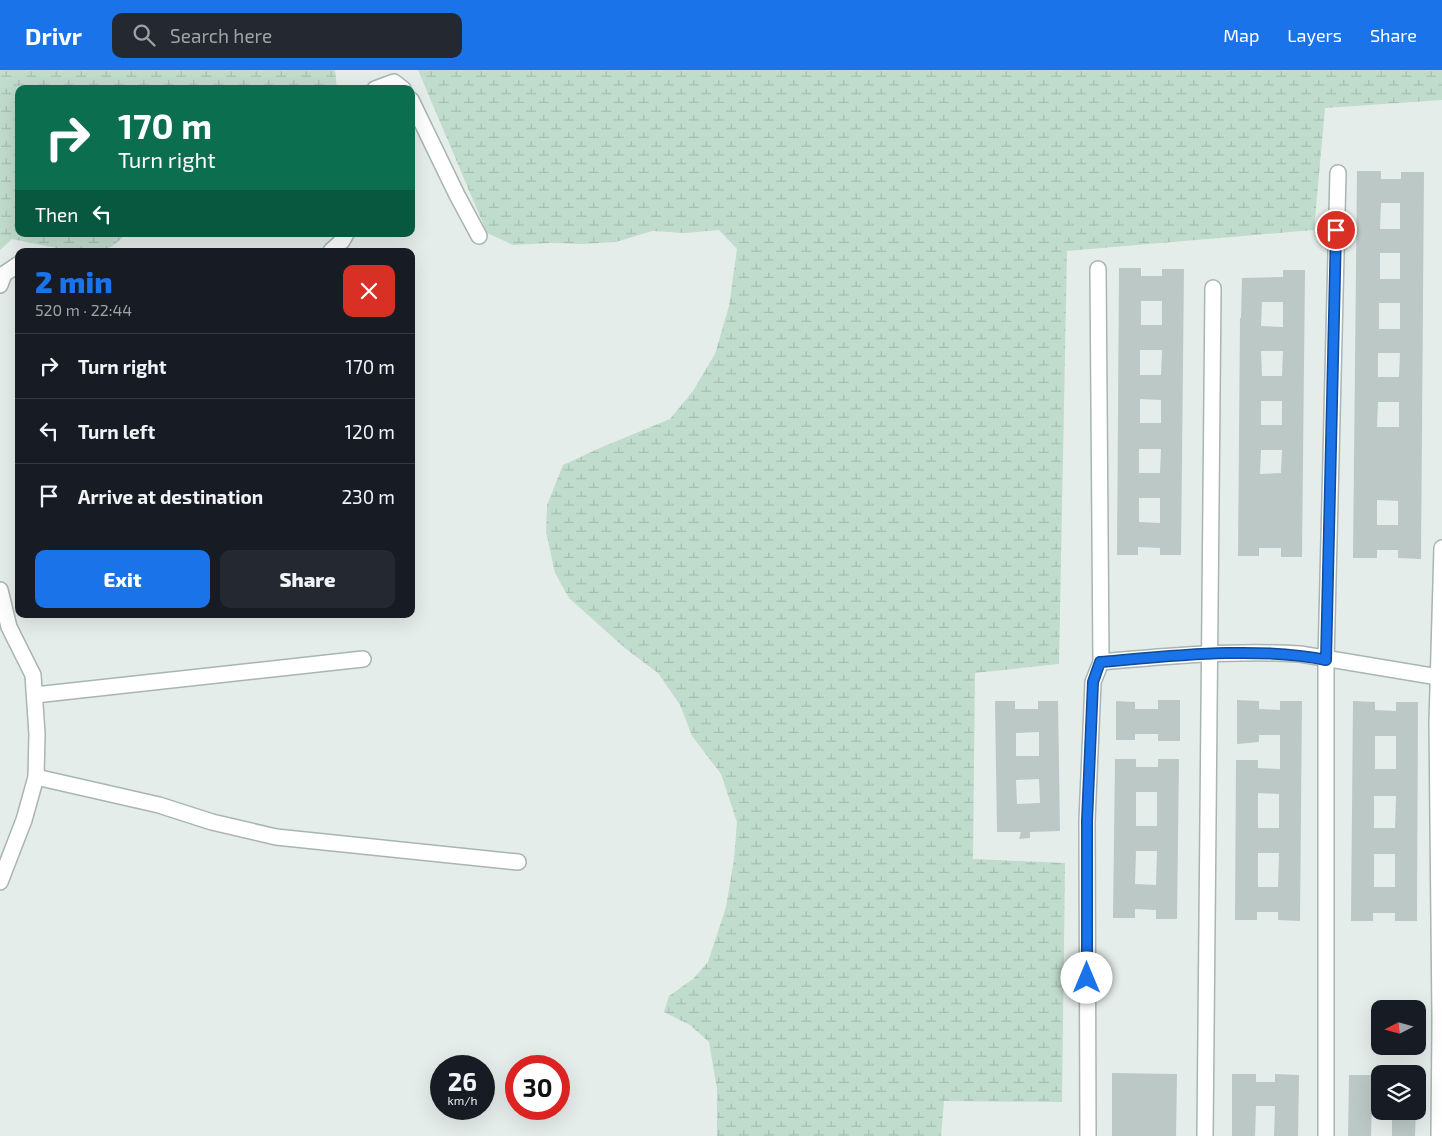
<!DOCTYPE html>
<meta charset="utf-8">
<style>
:root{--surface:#171b24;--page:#242831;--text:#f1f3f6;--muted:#9ea1a6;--line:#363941;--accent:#1a73e8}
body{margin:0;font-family:"Exo 2",sans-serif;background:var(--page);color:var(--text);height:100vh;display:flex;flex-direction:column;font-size:19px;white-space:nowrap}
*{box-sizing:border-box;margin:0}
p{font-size:16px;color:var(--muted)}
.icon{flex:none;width:28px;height:28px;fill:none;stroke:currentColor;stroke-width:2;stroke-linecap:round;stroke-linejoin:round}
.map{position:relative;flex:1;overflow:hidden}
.panel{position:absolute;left:15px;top:178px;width:400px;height:370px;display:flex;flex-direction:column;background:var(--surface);border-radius:10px;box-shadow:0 5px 20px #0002}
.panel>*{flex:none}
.hud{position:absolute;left:15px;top:15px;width:400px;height:152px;border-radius:10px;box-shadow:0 5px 20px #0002;background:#0b6e4f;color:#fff;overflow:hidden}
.needle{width:32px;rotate:264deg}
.tools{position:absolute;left:1371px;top:930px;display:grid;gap:10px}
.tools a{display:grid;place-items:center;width:55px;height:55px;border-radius:10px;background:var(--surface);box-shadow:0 5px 20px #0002;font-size:25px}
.speed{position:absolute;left:430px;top:985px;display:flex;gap:10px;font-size:25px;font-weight:700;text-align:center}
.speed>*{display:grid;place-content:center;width:65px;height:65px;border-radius:50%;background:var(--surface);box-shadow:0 5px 20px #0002;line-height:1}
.speed small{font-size:12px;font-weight:400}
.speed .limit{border:8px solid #d22;background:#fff;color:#111}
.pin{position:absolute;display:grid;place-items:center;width:42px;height:42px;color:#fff;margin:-21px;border:2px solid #fff;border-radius:50%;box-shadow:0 1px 5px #0007}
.me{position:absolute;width:55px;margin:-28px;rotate:0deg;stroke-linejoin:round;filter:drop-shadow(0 0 4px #0008)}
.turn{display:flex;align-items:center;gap:18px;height:105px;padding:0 20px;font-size:22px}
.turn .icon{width:65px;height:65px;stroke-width:2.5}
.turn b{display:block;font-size:35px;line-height:42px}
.then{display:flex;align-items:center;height:48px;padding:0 20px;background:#0003;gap:10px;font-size:19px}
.round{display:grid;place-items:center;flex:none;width:52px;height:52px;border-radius:10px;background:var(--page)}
.summary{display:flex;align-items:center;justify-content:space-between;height:85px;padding:0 20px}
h1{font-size:30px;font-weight:800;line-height:38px;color:var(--accent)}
.primary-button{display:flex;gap:10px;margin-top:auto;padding:10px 20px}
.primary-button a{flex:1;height:58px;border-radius:10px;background:var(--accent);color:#fff;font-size:20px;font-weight:800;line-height:58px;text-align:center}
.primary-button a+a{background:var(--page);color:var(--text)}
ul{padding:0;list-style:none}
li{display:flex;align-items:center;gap:15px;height:65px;padding:0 20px;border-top:1px solid var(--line)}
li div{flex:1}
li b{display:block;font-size:19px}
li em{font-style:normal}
header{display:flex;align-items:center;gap:30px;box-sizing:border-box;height:70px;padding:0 25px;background:var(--accent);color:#fff}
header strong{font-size:24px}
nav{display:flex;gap:28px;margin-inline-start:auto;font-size:18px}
.search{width:350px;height:45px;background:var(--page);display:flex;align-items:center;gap:12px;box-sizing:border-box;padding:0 18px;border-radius:10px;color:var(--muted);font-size:19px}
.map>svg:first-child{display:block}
.wetland{fill:url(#wetland-marsh)}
.building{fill:#bbc8c5;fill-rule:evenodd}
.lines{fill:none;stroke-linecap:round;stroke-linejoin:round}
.minor-casing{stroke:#a8b5b3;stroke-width:18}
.minor{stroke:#fff;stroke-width:15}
.route-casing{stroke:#114b97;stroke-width:12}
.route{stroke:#1a73e8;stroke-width:9}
</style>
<header>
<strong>Drivr</strong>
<div class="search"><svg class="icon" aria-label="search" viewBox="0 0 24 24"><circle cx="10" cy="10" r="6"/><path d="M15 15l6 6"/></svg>Search here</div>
<nav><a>Map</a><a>Layers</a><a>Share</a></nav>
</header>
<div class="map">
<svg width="1442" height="1066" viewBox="0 0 1442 1066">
<defs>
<pattern id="wetland-marsh" width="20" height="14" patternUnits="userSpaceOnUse" patternTransform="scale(1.25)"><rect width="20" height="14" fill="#c0dccd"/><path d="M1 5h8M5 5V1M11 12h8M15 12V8" fill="none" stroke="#a5beb1"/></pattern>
</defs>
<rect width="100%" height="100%" fill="#e5edeb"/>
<!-- wetland -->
<g class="wetland">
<path d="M0 0H335L337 19H19V164H127C121 168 115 175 109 178 90 188 34 173 12 169L0 180Z"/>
<path d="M418 0H1442V30L1325 38 1314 160 1067 181 1059 594 975 603 973 789 1065 793 1062 1032 944 1031 941 1066H717V1019L709 972 690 955 664 942 669 926 693 909 708 892 726 837 734 789 737 752 721 704 692 666 680 635 658 603 626 579 569 528 555 503 546 462 547 435 563 395 602 377 670 349 693 321 715 284 729 236 737 179 719 160 685 163 652 161 616 172 582 174 551 173 513 175 487 163Z"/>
</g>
<!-- building -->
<g class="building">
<path d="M1357 101H1381V109H1401V102H1424L1421 489 1398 488V480H1377V488H1353ZM1381 133H1400V159H1380ZM1380 183H1400V209H1380ZM1379 233H1400V259H1379ZM1378 283H1400L1399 307H1378ZM1378 332H1399V357H1377ZM1377 430 1398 431V455H1377Z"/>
<path d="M1119 198H1141V206H1162V199H1184L1181 485H1160V478L1138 477V485H1117ZM1141 231H1162V255H1141ZM1140 280H1162L1161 305H1140ZM1140 329 1161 330V353H1140ZM1139 379H1161L1160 403H1139ZM1139 428H1160V453L1139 452Z"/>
<path d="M1283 200H1305L1302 487H1281V478H1259V486H1238L1240 248H1241L1242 208 1283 207ZM1262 232H1283V257L1261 256ZM1261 281H1283L1282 306H1262ZM1261 331H1282V355H1261ZM1261 380H1282L1281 403 1260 404Z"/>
<path d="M1158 630H1180V671H1158V664H1135V670H1116V631L1135 632V639H1158Z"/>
<path d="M1237 630 1259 631V639L1280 640V631H1302L1300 851 1278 850V842H1257V850H1235L1236 690H1258V698L1280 699V665H1259V672L1237 674ZM1258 723 1279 724V758H1258ZM1258 783H1279L1278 817H1258Z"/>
<path d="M995 631H1015V639H1038V631H1058L1060 761 1030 762V768L1019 769 1021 762H997ZM1039 662V686H1016V663ZM1039 709 1040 733 1017 734 1016 710Z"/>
<path d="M1353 631 1375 632V640L1396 641V632H1418L1417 851H1395V843H1373V851H1351ZM1375 666H1396V699H1375ZM1374 726H1396L1395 758H1374ZM1374 784H1395V817H1374Z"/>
<path d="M1115 689H1136V697H1158V689H1179L1177 849H1156V840L1135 839V848H1113ZM1136 722H1157V756H1136ZM1136 781H1157L1156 815 1135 814Z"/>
<path d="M1112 1003 1177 1004 1176 1066H1112Z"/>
<path d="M1232 1004H1256V1012H1275V1004L1299 1005 1298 1066H1274L1275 1036H1256L1255 1066H1232Z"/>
<path d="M1349 1005H1372V1013H1380V1037L1372 1036 1371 1066H1348Z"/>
<path d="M1392 1041H1416L1415 1066H1392Z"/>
</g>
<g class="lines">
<defs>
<g id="minor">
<path d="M375 19 394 12 403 19"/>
<path d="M411 30 457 125 479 166"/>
<path d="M331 181 342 171 346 164"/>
<path d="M1098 199 1101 592"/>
<path d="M0 215 4 204 19 194"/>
<path d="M0 520 9 557 33 605 37 664 36 707 24 750 0 812"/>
<path d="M35 625 363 589"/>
<path d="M36 707 159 735 212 752 276 767 518 792"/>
<path d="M1088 1066 1087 751 1093 612 1101 592C1166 586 1234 580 1300 584L1438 607"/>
<path d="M1205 1066 1213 218"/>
<path d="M1326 1066V590L1338 103"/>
<path d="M1439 1066 1440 950 1437 652 1442 478"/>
</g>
</defs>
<!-- minor casing -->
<use href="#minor" class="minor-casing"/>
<!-- minor -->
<use href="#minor" class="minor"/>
</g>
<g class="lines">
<defs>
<path id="route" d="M1087 908V751L1093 612 1100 592C1171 586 1257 576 1326 590L1336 160"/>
</defs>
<!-- route casing -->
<use href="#route" class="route-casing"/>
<!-- route -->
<use href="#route" class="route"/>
</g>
</svg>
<div class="tools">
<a><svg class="needle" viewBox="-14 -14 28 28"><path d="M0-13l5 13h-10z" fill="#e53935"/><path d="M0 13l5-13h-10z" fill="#9ea1a6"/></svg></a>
<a><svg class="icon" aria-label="layers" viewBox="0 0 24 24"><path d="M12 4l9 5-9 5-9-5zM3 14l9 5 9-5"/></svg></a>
</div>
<div class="speed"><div>26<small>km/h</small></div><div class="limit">30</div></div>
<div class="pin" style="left:1336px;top:160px;background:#d93025"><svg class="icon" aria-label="arrive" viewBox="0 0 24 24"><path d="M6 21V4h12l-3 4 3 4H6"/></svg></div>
<svg class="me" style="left:1087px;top:908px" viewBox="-20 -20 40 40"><circle r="19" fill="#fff"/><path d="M0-13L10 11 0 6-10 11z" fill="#1a73e8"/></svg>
<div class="hud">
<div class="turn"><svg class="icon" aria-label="right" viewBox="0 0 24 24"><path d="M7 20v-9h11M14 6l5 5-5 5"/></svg><div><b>170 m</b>Turn right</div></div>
<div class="then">Then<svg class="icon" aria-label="left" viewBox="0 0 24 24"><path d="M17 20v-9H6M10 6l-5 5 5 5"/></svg></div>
</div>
<section class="panel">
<div class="summary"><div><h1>2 min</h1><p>520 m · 22:44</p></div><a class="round" style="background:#d93025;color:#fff"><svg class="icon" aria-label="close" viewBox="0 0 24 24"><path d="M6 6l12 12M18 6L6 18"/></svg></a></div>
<ul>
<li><svg class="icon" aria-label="right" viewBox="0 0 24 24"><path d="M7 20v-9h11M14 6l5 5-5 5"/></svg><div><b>Turn right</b></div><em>170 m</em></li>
<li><svg class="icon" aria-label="left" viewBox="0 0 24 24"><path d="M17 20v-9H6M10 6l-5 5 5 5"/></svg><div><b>Turn left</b></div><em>120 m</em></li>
<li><svg class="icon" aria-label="arrive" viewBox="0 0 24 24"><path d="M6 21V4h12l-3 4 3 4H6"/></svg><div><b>Arrive at destination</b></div><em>230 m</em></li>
</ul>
<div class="primary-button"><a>Exit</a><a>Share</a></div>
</section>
</div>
